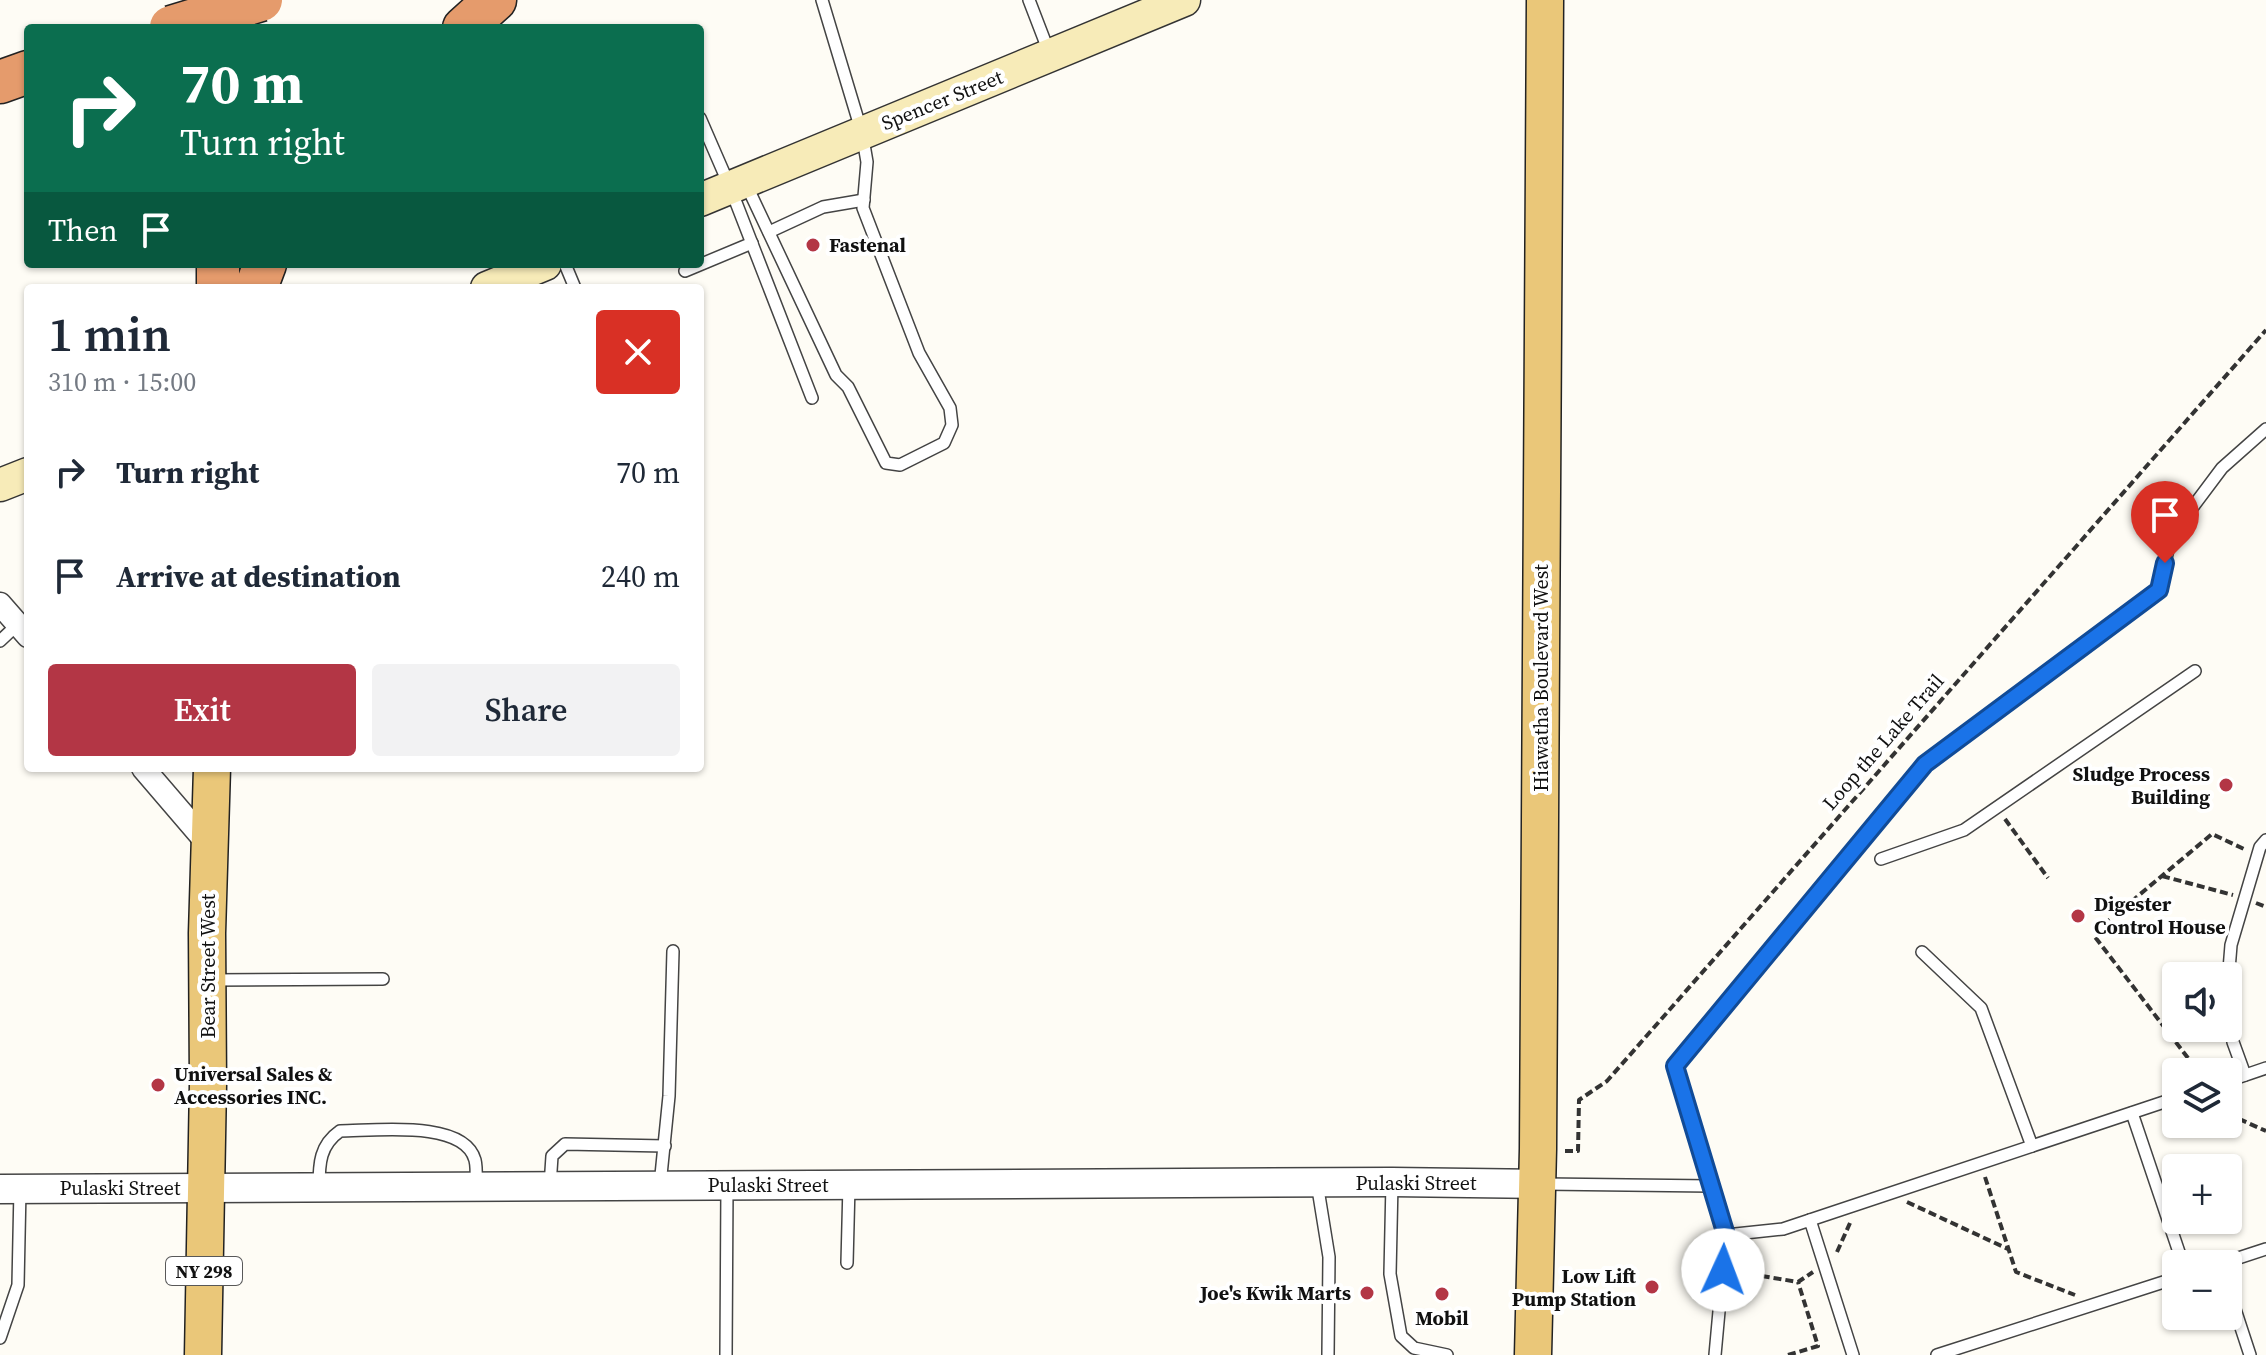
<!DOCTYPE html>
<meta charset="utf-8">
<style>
:root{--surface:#fff;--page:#f2f2f3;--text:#1f2937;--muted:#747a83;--accent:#b33645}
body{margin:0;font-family:"Source Serif 4",serif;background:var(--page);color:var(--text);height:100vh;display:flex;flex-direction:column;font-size:30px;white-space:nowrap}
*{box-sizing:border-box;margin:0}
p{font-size:26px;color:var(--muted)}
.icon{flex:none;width:44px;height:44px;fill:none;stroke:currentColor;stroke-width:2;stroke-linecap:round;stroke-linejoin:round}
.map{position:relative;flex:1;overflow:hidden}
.side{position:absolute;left:24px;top:284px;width:680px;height:488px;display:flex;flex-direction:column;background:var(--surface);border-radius:8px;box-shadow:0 2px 6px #0004}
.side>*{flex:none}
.hud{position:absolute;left:24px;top:24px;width:680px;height:244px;border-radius:8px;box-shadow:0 2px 6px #0004;background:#0b6e4f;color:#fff;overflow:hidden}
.fabs{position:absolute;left:2162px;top:962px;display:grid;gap:16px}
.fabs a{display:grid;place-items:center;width:80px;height:80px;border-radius:8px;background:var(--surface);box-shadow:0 2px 6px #0004;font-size:40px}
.pin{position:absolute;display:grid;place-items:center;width:68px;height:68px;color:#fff;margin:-82px -34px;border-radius:50% 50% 50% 0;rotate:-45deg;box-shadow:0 0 8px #0007}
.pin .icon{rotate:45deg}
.me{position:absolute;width:88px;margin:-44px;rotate:2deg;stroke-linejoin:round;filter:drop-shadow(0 0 6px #0008)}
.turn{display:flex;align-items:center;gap:28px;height:168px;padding:0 24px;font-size:36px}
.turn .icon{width:104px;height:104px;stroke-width:2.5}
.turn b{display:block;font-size:56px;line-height:68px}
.then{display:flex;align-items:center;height:76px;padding:0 24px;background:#0003;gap:16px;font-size:30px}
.round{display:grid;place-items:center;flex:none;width:84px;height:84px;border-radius:8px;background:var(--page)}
.summary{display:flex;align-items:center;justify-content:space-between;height:136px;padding:0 24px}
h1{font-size:48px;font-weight:600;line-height:60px}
.button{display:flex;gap:16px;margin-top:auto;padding:16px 24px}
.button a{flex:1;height:92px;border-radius:8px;background:var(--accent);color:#fff;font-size:32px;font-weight:600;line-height:92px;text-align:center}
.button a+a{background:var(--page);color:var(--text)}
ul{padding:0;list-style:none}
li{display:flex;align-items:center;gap:24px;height:104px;padding:0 24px}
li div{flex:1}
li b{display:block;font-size:30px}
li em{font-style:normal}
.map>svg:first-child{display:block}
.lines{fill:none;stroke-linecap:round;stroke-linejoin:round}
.service-casing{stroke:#444;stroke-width:14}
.minor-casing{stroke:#444;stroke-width:25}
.tertiary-casing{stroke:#444;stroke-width:31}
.secondary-casing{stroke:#333;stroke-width:35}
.primary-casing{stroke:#222;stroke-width:39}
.motorway-casing{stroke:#222;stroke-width:45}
.path{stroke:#333;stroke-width:4;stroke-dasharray:8 4;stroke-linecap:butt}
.service{stroke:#fff;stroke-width:11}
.minor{stroke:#fff;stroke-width:22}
.tertiary{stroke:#fff;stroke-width:28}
.secondary{stroke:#f7ebb8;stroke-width:32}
.primary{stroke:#eac779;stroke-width:36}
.motorway{stroke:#e59b6c;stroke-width:42}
.motorway-bridge-casing{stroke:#222;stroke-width:45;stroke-linecap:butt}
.motorway-bridge{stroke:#e59b6c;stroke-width:42}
.route-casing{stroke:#114b97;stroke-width:20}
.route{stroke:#1a73e8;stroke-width:14}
.poi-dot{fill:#b33645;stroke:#fff;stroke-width:3}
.labels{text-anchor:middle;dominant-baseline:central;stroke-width:8;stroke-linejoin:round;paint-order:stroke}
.shield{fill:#fff;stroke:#585858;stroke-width:2}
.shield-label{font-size:18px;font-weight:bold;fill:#111}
.street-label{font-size:20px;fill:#111;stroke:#fff}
.poi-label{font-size:20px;font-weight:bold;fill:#111;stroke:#fff;text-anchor:start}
</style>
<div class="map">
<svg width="2266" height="1355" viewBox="0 0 2266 1355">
<rect width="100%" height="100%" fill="#fefcf5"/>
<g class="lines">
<defs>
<g id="service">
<path d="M1029 0 1049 52"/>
<path d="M700 118 730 187 812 398"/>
<path d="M745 182 836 375 848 387 886 463 900 465 944 443 952 425 950 408 919 353 863 208 867 162 862 133 822 0"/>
<path d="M769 232 823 207 864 200"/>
<path d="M565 264 575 288"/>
<path d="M685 271 752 243"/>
<path d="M0 641 18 624"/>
<path d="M1881 859 1964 830 2195 671"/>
<path d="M1922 952 1981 1008 2032 1146"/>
<path d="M212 980 383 979"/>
<path d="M2228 982 2231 945 2260 847 2266 840"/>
<path d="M2228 1006 2233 1042 2245 1075"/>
<path d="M2228 1081 2266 1068"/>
<path d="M2132 1113 2183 1264"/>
<path d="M1317 1183 1329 1257 1328 1355"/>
<path d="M1392 1183 1390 1274 1401 1336 1414 1348 1447 1355"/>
<path d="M1544 1184 1711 1186"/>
<path d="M660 1185 669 1096 673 951"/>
<path d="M550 1186 552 1156 565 1144 665 1146"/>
<path d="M319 1187C319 1163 320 1145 340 1131 373 1131 464 1119 475 1160 477 1168 476 1178 476 1186"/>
<path d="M1810 1220 2176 1098"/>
<path d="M847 1263 849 1185"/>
<path d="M2220 1264 2266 1249"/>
<path d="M2228 1288 2250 1355"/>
<path d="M0 1338 18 1285 20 1189"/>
<path d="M726 1355 727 1186"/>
<path d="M1715 1355 1726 1235"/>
<path d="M1853 1355 1810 1220 1783 1229 1726 1235 1675 1066 1925 764 2159 590 2171 536 2222 468 2266 429"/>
<path d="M1937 1355 2176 1278"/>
</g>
<g id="minor">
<path d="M0 604 28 636"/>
<path d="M143 768 209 845"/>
</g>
<path id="tertiary" d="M0 1189 1392 1182 1536 1184"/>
<g id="secondary">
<path d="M700 200 1184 0"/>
<path d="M487 288 545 264"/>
<path d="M0 485 28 474"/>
</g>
<g id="primary">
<path d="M203 1355 208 1084 207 933 212 768"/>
<path d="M1533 1355 1538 1149 1545 0"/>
</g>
<g id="motorway">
<path d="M464 28 495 0"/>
<path d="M0 82 28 72"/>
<path d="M218 288V264"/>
<path d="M256 288 265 264"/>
</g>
</defs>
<!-- service casing -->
<use href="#service" class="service-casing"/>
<!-- minor casing -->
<use href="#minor" class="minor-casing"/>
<!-- tertiary casing -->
<use href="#tertiary" class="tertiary-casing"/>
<!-- secondary casing -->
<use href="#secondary" class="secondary-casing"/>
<!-- primary casing -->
<use href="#primary" class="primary-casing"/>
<!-- motorway casing -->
<use href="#motorway" class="motorway-casing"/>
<!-- path -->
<g class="path">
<path d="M2005 819 2048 878"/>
<path d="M2162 876 2233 895"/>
<path d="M2256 903 2266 907"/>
<path d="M2188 1058 2095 937 2105 928 2108 921 2212 834 2244 849"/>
<path d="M2228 1114 2266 1131"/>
<path d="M1565 1151H1578L1579 1100 1607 1081 2266 330"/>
<path d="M1985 1177 2016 1272 2075 1295"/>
<path d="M1907 1202 2008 1249"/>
<path d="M1837 1252 1850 1223"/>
<path d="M1738 1272 1798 1282 1813 1272"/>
<path d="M1788 1355 1818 1346 1798 1282"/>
</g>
<!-- service -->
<use href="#service" class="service"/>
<!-- minor -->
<use href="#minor" class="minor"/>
<!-- tertiary -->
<use href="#tertiary" class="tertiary"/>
<!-- secondary -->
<use href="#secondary" class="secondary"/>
<!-- primary -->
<use href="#primary" class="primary"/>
<!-- motorway -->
<use href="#motorway" class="motorway"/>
<defs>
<path id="motorway-bridge" d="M171 27 261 0"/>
</defs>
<!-- motorway-bridge casing -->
<use href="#motorway-bridge" class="motorway-bridge-casing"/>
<!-- motorway-bridge -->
<use href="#motorway-bridge" class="motorway-bridge"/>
</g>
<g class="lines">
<defs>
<path id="route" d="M1723 1270 1726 1235 1675 1066 1925 764 2159 590 2165 563"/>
</defs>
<!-- route casing -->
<use href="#route" class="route-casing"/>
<!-- route -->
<use href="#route" class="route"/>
</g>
<!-- markers -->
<g class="poi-dot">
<circle cx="813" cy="245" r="8"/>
<circle cx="2226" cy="785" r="8"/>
<circle cx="2078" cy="916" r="8"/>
<circle cx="158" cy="1085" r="8"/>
<circle cx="1652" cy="1287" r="8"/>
<circle cx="1367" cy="1293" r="8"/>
<circle cx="1442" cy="1294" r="8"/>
</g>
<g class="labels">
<!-- shield labels -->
<rect class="shield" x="166" y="1257" width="76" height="28" rx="6"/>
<g class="shield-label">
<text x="204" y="1271">NY 298</text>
</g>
<!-- street labels -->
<g class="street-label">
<text transform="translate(942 100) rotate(-22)">Spencer Street</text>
<text transform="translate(1541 678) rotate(-90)">Hiawatha Boulevard West</text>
<text transform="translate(1883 742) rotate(-49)">Loop the Lake Trail</text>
<text transform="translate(208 966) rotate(-90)">Bear Street West</text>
<text x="1416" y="1183">Pulaski Street</text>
<text x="768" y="1185">Pulaski Street</text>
<text x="120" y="1188">Pulaski Street</text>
</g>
<!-- poi labels -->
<g class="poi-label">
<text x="829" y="245">Fastenal</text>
<text x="2210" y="774" text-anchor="end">Sludge Process<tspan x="2210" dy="23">Building</tspan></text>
<text x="2094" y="904">Digester<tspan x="2094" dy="23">Control House</tspan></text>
<text x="174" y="1074">Universal Sales &amp;<tspan x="174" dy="23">Accessories INC.</tspan></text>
<text x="1636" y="1276" text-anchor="end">Low Lift<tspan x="1636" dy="23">Pump Station</tspan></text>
<text x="1351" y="1293" text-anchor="end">Joe's Kwik Marts</text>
<text x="1442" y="1318" text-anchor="middle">Mobil</text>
</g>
</g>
</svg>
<div class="fabs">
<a><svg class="icon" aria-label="sound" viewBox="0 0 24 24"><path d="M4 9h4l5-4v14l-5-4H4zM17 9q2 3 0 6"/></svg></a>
<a><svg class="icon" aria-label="layers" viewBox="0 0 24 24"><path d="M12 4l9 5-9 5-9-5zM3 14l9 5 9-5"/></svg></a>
<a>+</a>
<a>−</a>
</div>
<div class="pin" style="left:2165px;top:563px;background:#d93025"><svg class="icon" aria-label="arrive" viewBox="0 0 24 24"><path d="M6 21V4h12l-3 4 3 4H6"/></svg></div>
<svg class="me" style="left:1723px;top:1270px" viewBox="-20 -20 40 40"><circle r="19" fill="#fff"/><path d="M0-13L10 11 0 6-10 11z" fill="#1a73e8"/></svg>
<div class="hud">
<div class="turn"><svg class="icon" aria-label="right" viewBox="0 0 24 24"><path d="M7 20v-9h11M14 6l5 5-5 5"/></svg><div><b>70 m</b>Turn right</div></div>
<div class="then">Then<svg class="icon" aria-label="arrive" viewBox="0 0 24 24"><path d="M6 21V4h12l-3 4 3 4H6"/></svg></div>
</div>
<section class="side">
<div class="summary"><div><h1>1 min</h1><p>310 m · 15:00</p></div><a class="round" style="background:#d93025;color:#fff"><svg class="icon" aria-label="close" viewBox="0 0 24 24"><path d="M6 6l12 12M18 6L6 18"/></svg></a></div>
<ul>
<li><svg class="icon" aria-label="right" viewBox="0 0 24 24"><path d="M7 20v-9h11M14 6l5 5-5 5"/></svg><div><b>Turn right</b></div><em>70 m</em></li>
<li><svg class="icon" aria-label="arrive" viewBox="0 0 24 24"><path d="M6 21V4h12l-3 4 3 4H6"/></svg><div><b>Arrive at destination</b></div><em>240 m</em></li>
</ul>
<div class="button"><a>Exit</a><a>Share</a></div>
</section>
</div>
